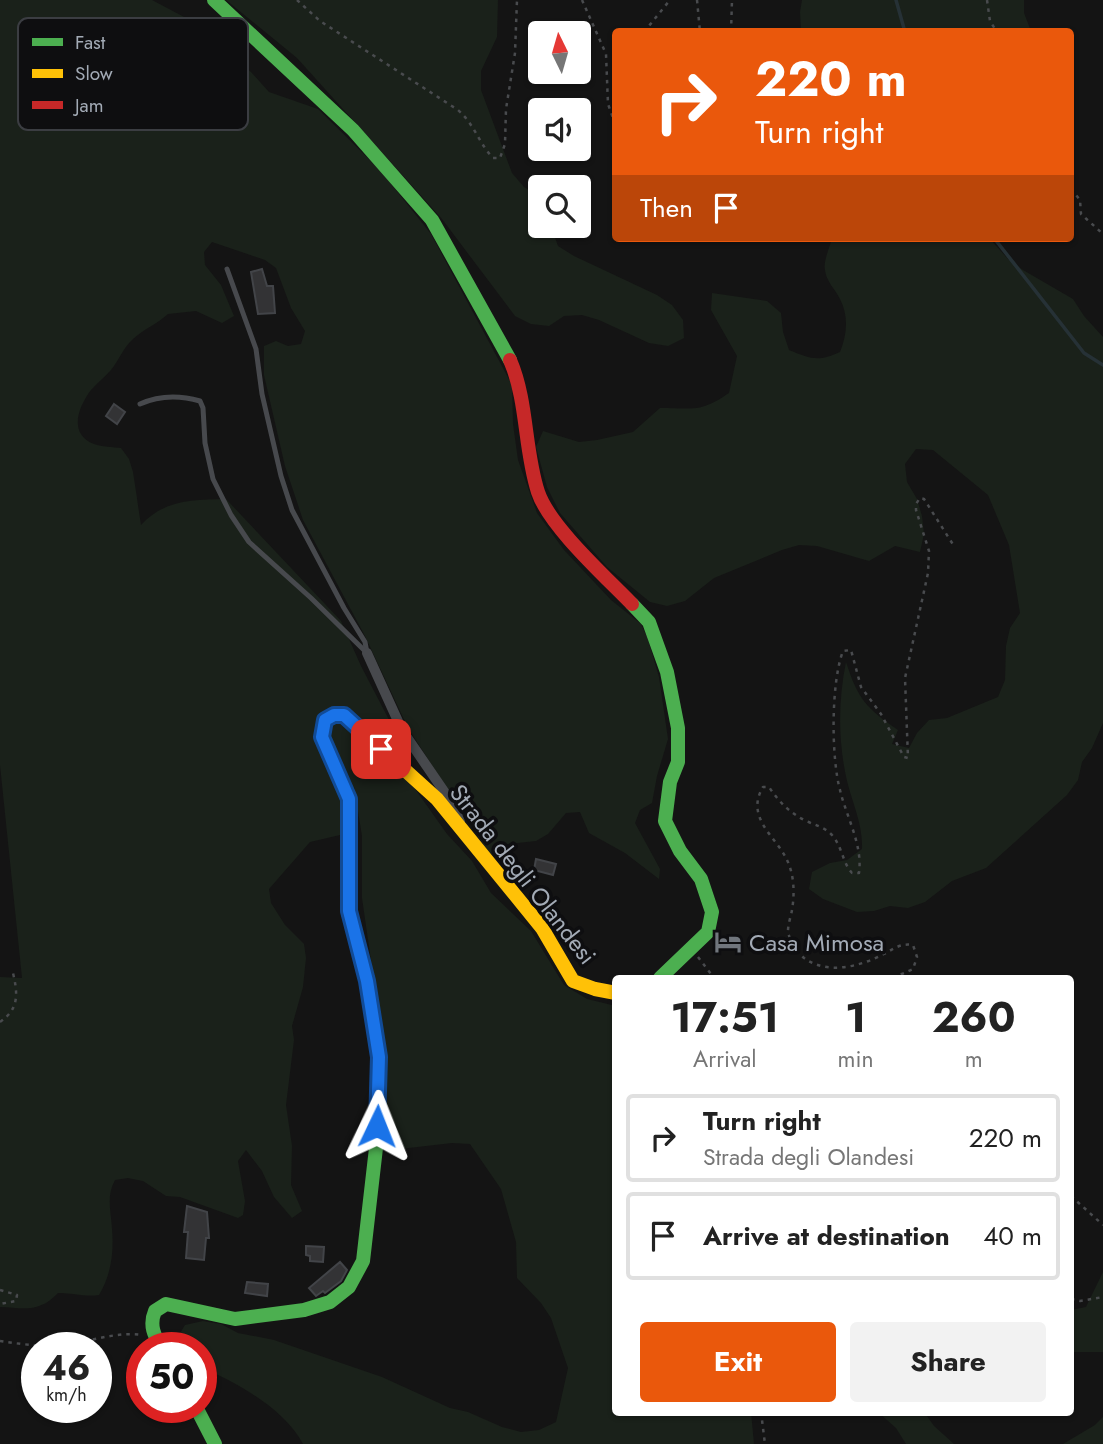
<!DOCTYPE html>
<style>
:root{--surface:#fff;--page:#f2f2f2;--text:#222;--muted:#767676;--line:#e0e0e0;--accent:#ea580c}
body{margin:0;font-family:Jost,sans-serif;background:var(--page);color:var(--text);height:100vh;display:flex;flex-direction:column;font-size:26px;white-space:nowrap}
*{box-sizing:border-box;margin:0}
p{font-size:23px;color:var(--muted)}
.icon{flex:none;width:38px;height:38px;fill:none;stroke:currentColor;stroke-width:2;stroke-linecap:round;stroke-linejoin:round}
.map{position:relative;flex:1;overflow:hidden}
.details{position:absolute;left:612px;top:975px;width:462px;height:441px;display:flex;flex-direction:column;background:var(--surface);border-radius:7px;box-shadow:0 2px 5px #0004}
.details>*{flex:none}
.guide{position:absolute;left:612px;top:28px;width:462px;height:214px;border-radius:7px;box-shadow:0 2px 5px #0004;background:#ea580c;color:#fff;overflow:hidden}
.needle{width:46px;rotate:355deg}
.buttons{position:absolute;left:528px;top:21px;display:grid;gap:14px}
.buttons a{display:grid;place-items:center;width:63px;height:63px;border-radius:7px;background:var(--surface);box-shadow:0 2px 5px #0004;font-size:35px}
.speed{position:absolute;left:21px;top:1332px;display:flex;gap:14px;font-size:35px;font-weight:700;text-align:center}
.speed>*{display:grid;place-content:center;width:91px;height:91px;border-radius:50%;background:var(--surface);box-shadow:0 2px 5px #0004;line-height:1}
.speed small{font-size:18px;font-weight:400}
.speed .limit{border:10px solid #d22;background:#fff;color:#111}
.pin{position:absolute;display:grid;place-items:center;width:60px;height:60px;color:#fff;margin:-30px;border-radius:14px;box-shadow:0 4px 10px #0006}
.me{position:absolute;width:77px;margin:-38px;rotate:2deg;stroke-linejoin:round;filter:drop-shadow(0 0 5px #0008)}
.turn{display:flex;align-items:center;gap:24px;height:147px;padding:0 28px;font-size:32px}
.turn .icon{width:91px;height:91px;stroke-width:2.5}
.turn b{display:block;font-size:49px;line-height:60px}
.then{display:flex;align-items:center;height:66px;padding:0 28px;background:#0003;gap:14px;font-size:26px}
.eta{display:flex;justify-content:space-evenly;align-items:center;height:119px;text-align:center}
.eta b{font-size:42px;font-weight:700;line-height:49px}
.action{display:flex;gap:14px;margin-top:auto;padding:14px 28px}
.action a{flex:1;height:80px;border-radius:7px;background:var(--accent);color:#fff;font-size:28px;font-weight:700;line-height:80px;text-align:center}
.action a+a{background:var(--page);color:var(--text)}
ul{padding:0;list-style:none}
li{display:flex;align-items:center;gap:21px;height:88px;margin:0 14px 10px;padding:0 14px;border:4px solid var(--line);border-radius:7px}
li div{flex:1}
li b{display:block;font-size:26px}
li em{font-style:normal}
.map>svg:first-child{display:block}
.green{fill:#1a211a}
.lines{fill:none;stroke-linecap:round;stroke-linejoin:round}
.stream{stroke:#263136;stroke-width:3.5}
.building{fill:#333335;stroke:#424448;stroke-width:2}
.path{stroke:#494b4e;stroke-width:2.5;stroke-dasharray:3.5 5;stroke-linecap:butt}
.lane{stroke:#47494d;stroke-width:5}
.street{stroke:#47494d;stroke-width:10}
.fast{stroke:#4caf50;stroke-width:14}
.slow{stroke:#ffc107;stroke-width:14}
.jam{stroke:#c62828;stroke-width:14}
.route-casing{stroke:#114b97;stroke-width:18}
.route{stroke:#1a73e8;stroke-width:12}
.labels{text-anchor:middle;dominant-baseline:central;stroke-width:7;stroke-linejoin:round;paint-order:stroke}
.street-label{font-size:24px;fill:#a3abb6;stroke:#0e0e10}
.poi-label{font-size:24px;fill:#a3abb6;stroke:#0e0e10;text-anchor:start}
.key{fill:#0e0e10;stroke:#3b3d42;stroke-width:2}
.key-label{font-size:19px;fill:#a3abb6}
</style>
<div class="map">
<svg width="1103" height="1444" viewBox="0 0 1103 1444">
<rect width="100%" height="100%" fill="#141414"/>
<!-- green -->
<g class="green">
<path d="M0 0H152L186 18 207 39 218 45 251 72 269 92 318 109 380 170 431 234 512 385 513 424 518 460 537 513 564 550 611 600 641 624 648 639 659 677 668 739 657 776 652 803 640 810 635 823 660 869 659 879 625 853 589 833 580 812 566 813 548 834 536 841 499 845 500 863 485 847 408 728 365 636 303 520 285 466 264 375V346L276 341 288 346 301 344 305 331 291 308 276 268 265 260 212 242 204 252 205 265 221 285 234 316 222 323 196 311 168 314C157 324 144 329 133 339 123 348 119 360 111 370 105 377 97 383 91 390 78 407 68 434 94 444 102 447 113 447 121 448L129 459 133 472 141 525C165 499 193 500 226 499L341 621 361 666 411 762 357 730 408 779 447 834 472 861 491 893 531 931 564 985 587 999 616 1006V1412H751L754 1444H303C284 1408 237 1383 201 1367V1348L179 1347 176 1340 185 1325 203 1321 221 1324 238 1333 274 1340 382 1377 450 1408 468 1412 502 1427 521 1432 539 1430 556 1422 568 1368 551 1318 541 1303 517 1278 516 1242 501 1189 470 1144 452 1143 400 1149 385 1139 387 1071 362 898V836L354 787 340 835 310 842 269 889 271 903 285 925 304 944 306 958 303 987 292 1026 294 1040 286 1105 292 1146 291 1185 302 1211 292 1218 274 1197 262 1171 246 1150 238 1161 245 1201 243 1215 238 1218 180 1197 166 1196 143 1181 128 1178 115 1180C106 1196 111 1211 112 1229 114 1253 111 1275 99 1295 85 1297 73 1293 58 1293 39 1313 25 1308 0 1307V977L22 978 0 765Z"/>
<path d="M226 0H498L497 37 481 71V90L512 173 524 187 540 196 541 226H551L558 246 574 256 657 295 672 305 683 320 684 338 668 346 649 343 599 320 582 315 564 316 549 326 531 324 515 316 442 219 297 58Z"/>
<path d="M802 0H1024V13L1031 31H801L800 12Z"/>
<path d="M832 238H989L1008 259 1023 270 1073 299 1084 316 1103 337V723L1092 748 1082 762 1078 780 1067 795 986 868 952 881 925 902 908 908 890 906 874 911 857 912 823 899 809 889 812 872 830 863 847 860 862 849C863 825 853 805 847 781 838 742 838 701 846 662 858 699 866 708 898 730L892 744 909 748 917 733 929 720 947 718 998 697 1005 680 1006 646 1010 628 1020 613 1009 545 988 495 933 450 916 449 905 464 907 482 917 499 922 516 924 534 920 552 895 546 869 561 817 546 799 545 782 550 714 578 685 601 667 606 650 602 607 567 560 513 547 487 536 447 543 431 579 442 597 440 633 432 660 408C693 408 700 413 729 393L737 356 711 310 712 293 767 301 781 313 783 332 789 350C811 359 818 362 840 352 847 334 849 317 840 299 835 289 826 281 825 270 823 261 830 247 832 238Z"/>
<path d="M1103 1272V1352H1071V1310L1086 1307Z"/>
<path d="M878 1412H924L934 1426 954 1444H906L896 1428Z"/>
<path d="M1103 1417V1444H1063L1095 1425Z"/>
</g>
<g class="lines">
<!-- stream -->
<g class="stream">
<path d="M896 0 905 32"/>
<path d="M994 238 1084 353 1103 365"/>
</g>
</g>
<!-- building -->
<g class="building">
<path d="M262 269 267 286H273L275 313 258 314 251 272Z"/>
<path d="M114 404 125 412 117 424 106 416Z"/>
<path d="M536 859 556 864 553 875 534 870Z"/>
<path d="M187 1206 207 1212 209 1238H206L204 1260 186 1258 188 1232H184Z"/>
<path d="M306 1246 324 1247 323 1262 310 1261V1256L306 1255Z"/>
<path d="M340 1262 347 1270 341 1281 325 1293 323 1291 316 1296 309 1288Z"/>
<path d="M247 1282 268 1284 267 1296 245 1293Z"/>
</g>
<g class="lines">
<!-- path -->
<g class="path">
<path d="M297 0 320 21 458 110C475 125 478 142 493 158H500L505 144 506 109 515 53 517 0"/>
<path d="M582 0 606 54 608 104 613 118 616 119"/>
<path d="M697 0 700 32"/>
<path d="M987 0 990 21 997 32"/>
<path d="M644 32 670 0"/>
<path d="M731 32 732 0"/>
<path d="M1071 189 1080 200 1081 214 1103 234"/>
<path d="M698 957 714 978"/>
<path d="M893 978 913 969 917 957 913 945C901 943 895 948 884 954 859 967 827 975 804 958 797 952 789 940 788 931 788 924 791 916 792 910 795 892 794 873 786 858 775 836 745 817 763 787H769C779 802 790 813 806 821 815 825 824 827 831 834 842 845 842 862 852 873H859C863 845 846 816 840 790 831 757 831 682 843 651L851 650 861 687 881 714 904 757 908 758 905 678 928 573 929 551 916 510V504L920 498 924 499 954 546"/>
<path d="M0 1022C19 1009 18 994 13 973"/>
<path d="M1071 1196 1103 1225"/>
<path d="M0 1290 17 1295 16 1301 0 1304"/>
<path d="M1071 1299 1080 1301 1103 1297"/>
<path d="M0 1341C20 1344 41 1347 61 1345 88 1343 114 1331 142 1335"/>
<path d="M761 1412 765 1444"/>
</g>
<!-- lane -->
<g class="lane">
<path d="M227 269 256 349 262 394 281 476 292 510 344 608 365 642 367 653"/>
<path d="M140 404C160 395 179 395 200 401L203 408 205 443 213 479 231 515 249 542 311 598 367 653"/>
</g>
<!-- street -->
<path class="street" d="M367 653 402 730 452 803 460 822"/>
<!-- fast -->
<g class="fast">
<path d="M214 0 353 130 432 220 510 360"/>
<path d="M632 604 649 622 667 672 678 728V762L670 782 665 821 680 851 701 879 712 912 708 932 660 978"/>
<path d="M162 1348C154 1336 149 1325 155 1311L166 1304 235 1319 304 1310 330 1302 349 1287 363 1261 376 1148 379 1057 367 981 349 911V799L322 737 325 720 334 715H344L395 761"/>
<path d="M196 1407 215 1444"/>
</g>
<!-- slow -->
<path class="slow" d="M395 761 437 799 542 928 573 981 595 989 616 993"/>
<!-- jam -->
<path class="jam" d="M510 360C528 402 524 449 538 492 549 526 607 578 632 604"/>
</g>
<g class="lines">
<defs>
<path id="route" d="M377 1126 379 1057 367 981 349 911V799L322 737 325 720 334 715H344L381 749"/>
</defs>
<!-- route casing -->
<use href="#route" class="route-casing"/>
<!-- route -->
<use href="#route" class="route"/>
</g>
<!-- icons -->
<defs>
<symbol id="hotel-bare" viewBox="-9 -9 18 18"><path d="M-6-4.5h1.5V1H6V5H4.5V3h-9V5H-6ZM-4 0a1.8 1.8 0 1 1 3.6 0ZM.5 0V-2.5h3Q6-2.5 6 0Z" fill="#71767d" stroke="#0e0e10" stroke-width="2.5" paint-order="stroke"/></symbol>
</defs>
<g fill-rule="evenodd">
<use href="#hotel-bare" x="709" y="923" width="38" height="38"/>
</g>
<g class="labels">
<!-- street labels -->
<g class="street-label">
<text transform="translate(523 874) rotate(52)">Strada degli Olandesi</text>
</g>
<!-- poi labels -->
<g class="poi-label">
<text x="749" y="942">Casa Mimosa</text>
</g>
</g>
<!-- legend -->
<rect x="18" y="18" width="230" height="112" rx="10" class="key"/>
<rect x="32" y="38" width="31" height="8" fill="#4caf50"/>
<rect x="32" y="69" width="31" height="9" fill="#ffc107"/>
<rect x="32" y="101" width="31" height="8" fill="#c62828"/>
<g class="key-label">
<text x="75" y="49">Fast</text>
<text x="75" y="80">Slow</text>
<text x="75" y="112">Jam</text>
</g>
</svg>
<div class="buttons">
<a><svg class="needle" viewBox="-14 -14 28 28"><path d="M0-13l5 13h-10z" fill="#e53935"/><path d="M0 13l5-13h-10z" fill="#767676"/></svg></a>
<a><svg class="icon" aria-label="sound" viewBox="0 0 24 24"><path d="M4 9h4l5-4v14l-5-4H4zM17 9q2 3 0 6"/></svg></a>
<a><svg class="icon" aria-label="search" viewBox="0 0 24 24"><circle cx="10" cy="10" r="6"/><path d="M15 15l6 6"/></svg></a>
</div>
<div class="speed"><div>46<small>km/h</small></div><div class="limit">50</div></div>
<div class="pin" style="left:381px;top:749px;background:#d93025"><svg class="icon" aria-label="arrive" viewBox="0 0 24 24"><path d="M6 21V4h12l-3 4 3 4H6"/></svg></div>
<svg class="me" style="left:377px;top:1126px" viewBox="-20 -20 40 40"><path d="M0-17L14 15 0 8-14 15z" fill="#1a73e8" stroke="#fff" stroke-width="4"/></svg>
<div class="guide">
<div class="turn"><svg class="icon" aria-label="right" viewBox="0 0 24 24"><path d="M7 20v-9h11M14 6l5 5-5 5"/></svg><div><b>220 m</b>Turn right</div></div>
<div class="then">Then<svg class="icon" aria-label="arrive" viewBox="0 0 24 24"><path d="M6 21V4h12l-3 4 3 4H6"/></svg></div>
</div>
<section class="details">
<div class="eta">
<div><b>17:51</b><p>Arrival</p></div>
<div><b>1</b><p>min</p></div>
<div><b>260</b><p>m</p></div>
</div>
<ul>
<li><svg class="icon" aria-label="right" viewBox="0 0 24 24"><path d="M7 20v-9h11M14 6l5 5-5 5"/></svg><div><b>Turn right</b><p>Strada degli Olandesi</p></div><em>220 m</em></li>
<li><svg class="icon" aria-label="arrive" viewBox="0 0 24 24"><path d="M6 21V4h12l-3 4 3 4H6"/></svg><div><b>Arrive at destination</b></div><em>40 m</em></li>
</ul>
<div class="action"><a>Exit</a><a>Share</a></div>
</section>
</div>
